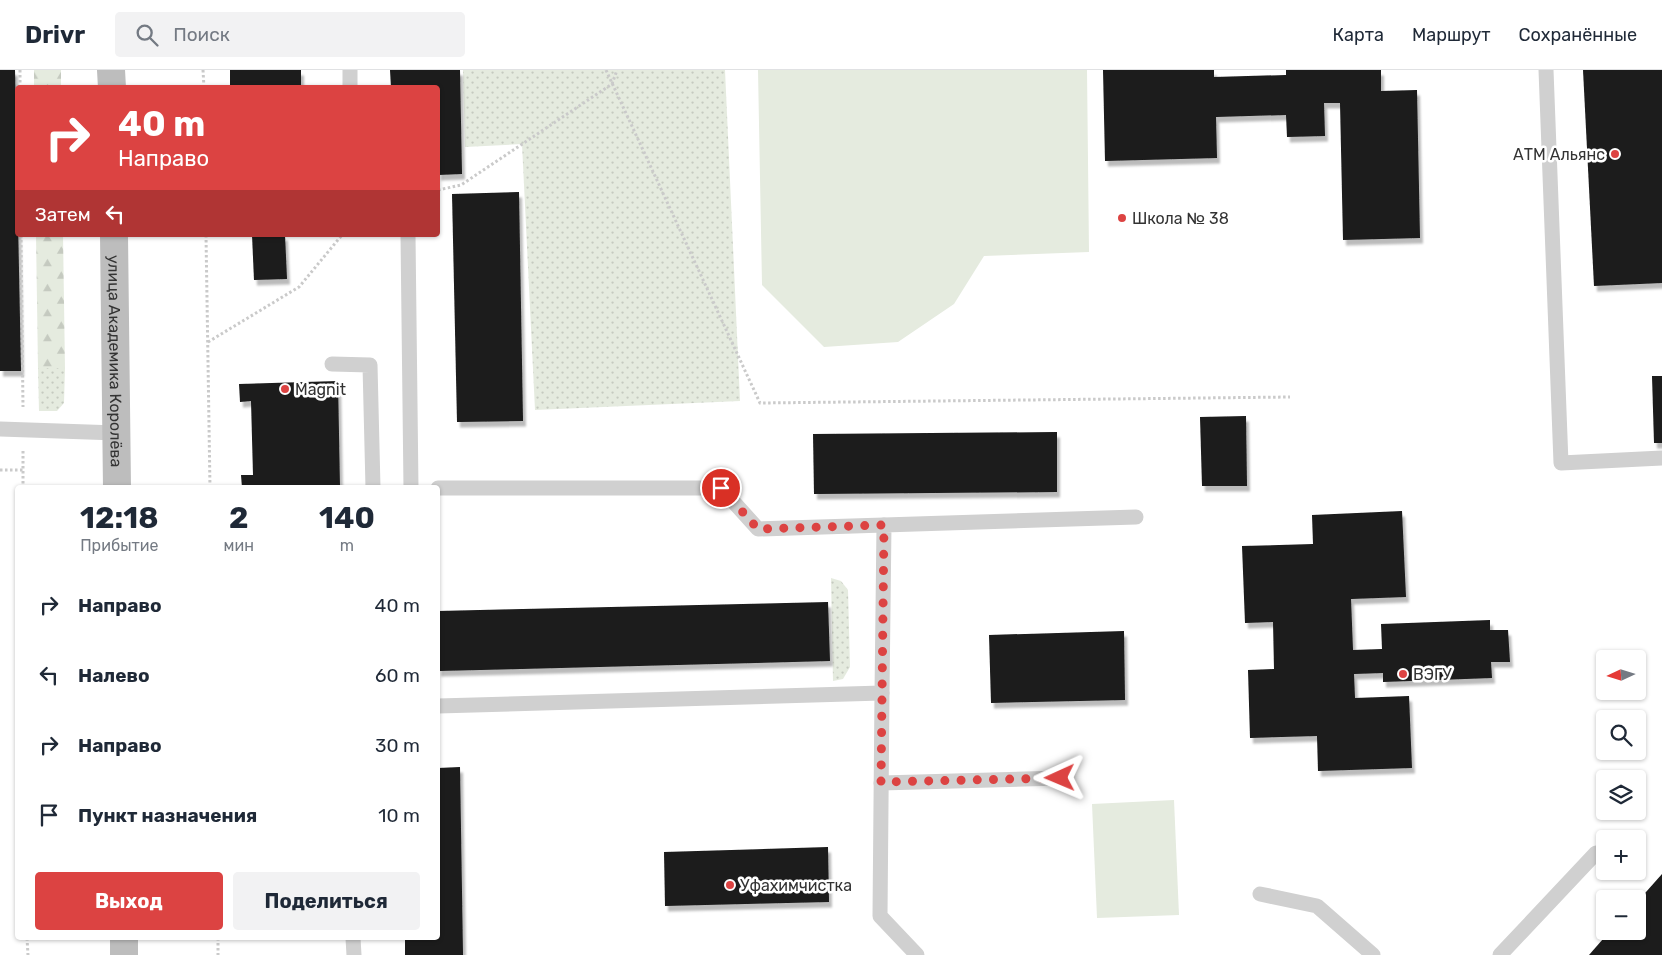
<!DOCTYPE html>
<html lang="ru">
<meta charset="utf-8">
<style>
:root{--surface:#fff;--page:#f2f2f3;--text:#1f2937;--muted:#747a83;--line:#e0e1e3;--accent:#dc4342}
body{margin:0;font-family:Rubik,sans-serif;background:var(--page);color:var(--text);height:100vh;display:flex;flex-direction:column;font-size:19px;white-space:nowrap}
*{box-sizing:border-box;margin:0}
p{font-size:16px;color:var(--muted)}
.icon{flex:none;width:28px;height:28px;fill:none;stroke:currentColor;stroke-width:2;stroke-linecap:round;stroke-linejoin:round}
.map{position:relative;flex:1;overflow:hidden}
.drawer{position:absolute;left:15px;top:415px;width:425px;height:455px;display:flex;flex-direction:column;background:var(--surface);border-radius:5px;box-shadow:0 1px 4px #0004}
.drawer>*{flex:none}
.guide{position:absolute;left:15px;top:15px;width:425px;height:152px;border-radius:5px;box-shadow:0 1px 4px #0004;background:#dc4342;color:#fff;overflow:hidden}
.needle{width:32px;rotate:266deg}
.tools{position:absolute;left:1596px;top:580px;display:grid;gap:10px}
.tools a{display:grid;place-items:center;width:50px;height:50px;border-radius:5px;background:var(--surface);box-shadow:0 1px 4px #0004;font-size:25px}
.pin{position:absolute;display:grid;place-items:center;width:42px;height:42px;color:#fff;margin:-21px;border:2px solid #fff;border-radius:50%;box-shadow:0 1px 5px #0007}
.me{position:absolute;width:55px;margin:-28px;rotate:269deg;stroke-linejoin:round;filter:drop-shadow(0 0 4px #0008)}
.turn{display:flex;align-items:center;gap:18px;height:105px;padding:0 20px;font-size:22px}
.turn .icon{width:65px;height:65px;stroke-width:2.5}
.turn b{display:block;font-size:35px;line-height:42px}
.then{display:flex;align-items:center;height:48px;padding:0 20px;background:#0003;gap:10px;font-size:19px}
.eta{display:flex;justify-content:space-evenly;align-items:center;height:85px;text-align:center}
.eta b{font-size:30px;font-weight:700;line-height:35px}
.button{display:flex;gap:10px;margin-top:auto;padding:10px 20px}
.button a{flex:1;height:58px;border-radius:5px;background:var(--accent);color:#fff;font-size:20px;font-weight:700;line-height:58px;text-align:center}
.button a+a{background:var(--page);color:var(--text)}
ul{padding:0;list-style:none}
li{display:flex;align-items:center;gap:15px;height:70px;padding:0 20px}
li div{flex:1}
li b{display:block;font-size:19px}
li em{font-style:normal}
header{display:flex;align-items:center;gap:30px;box-sizing:border-box;height:70px;padding:0 25px;background:var(--surface);border-bottom:1px solid var(--line)}
header strong{font-size:24px}
nav{display:flex;gap:28px;margin-inline-start:auto;font-size:18px}
.search{width:350px;height:45px;background:var(--page);display:flex;align-items:center;gap:12px;box-sizing:border-box;padding:0 18px;border-radius:5px;color:var(--muted);font-size:19px}
.map>svg:first-child{display:block}
.grass{fill:url(#grass-dots)}
.forest{fill:url(#forest-firs)}
.park{fill:#e5ebdf}
.building{fill:#1a1a1a;filter:url(#shadow)}
.lines{fill:none;stroke-linecap:round;stroke-linejoin:round}
.path{stroke:#cacaca;stroke-width:3;stroke-dasharray:2.5 2.5;stroke-linecap:butt}
.lane{stroke:#d0d0d0;stroke-width:15}
.secondary{stroke:#bdbdbd;stroke-width:28}
.route{stroke:#dc4342;stroke-width:9;stroke-dasharray:0 16.2}
.poi-dot{fill:#dc4342;stroke:#fff;stroke-width:2}
.labels{text-anchor:middle;dominant-baseline:central;stroke-width:5;stroke-linejoin:round;paint-order:stroke}
.poi-label{font-size:16px;fill:#333;stroke:#fff;text-anchor:start}
.street-label{font-size:16px;fill:#333;stroke:#fff}
</style>
<header>
<strong>Drivr</strong>
<div class="search"><svg class="icon" aria-label="search" viewBox="0 0 24 24"><circle cx="10" cy="10" r="6"/><path d="M15 15l6 6"/></svg>Поиск</div>
<nav><a>Карта</a><a>Маршрут</a><a>Сохранённые</a></nav>
</header>
<div class="map">
<svg width="1662" height="885" viewBox="0 0 1662 885">
<defs>
<pattern id="grass-dots" width="8" height="8" patternUnits="userSpaceOnUse" patternTransform="scale(1.25)"><rect width="8" height="8" fill="#e5ebdf"/><path d="M2 2h.1M6 6h.1" fill="none" stroke="#c5cac0" stroke-width="1.8" stroke-linecap="round"/></pattern>
<pattern id="forest-firs" width="22" height="20" patternUnits="userSpaceOnUse" patternTransform="scale(1.25)"><rect width="22" height="20" fill="#e5ebdf"/><path d="M5 1l3.5 6h-7zM16 11l3.5 6h-7z" fill="#c5cac0"/></pattern>
<filter id="shadow"><feDropShadow dx="3" dy="5.5" stdDeviation="1" flood-color="#0004"/></filter>
</defs>
<rect width="100%" height="100%" fill="#fff"/>
<!-- grass -->
<g class="grass">
<path d="M463 0H725L740 331 535 340 522 74 465 77Z"/>
<path d="M38 298H65L64 333 57 341H39Z"/>
<path d="M831 508 841 511 848 520 850 597 843 609 833 611Z"/>
</g>
<!-- forest -->
<g class="forest">
<rect x="34" y="0" width="27" height="17"/>
<path d="M36 165H63L65 298H38Z"/>
</g>
<!-- park -->
<g class="park">
<path d="M758 0H1087L1089 182 984 186 954 234 898 272 824 277 762 215Z"/>
<path d="M1174 730 1179 845 1097 848 1092 734Z"/>
</g>
<!-- building -->
<g class="building">
<path d="M0 0H15L21 301H0Z"/>
<rect x="230" y="0" width="71" height="18"/>
<path d="M390 0H460L462 104 438 105V18H391Z"/>
<path d="M1103 0H1214V7L1286 5V0H1381V21L1417 20 1420 168 1343 170 1340 33H1324L1325 66 1287 67 1286 45 1216 47 1217 88 1105 91Z"/>
<path d="M1583 0H1662V213L1594 216Z"/>
<path d="M519 122 523 351 457 352 452 124Z"/>
<path d="M252 165H285L287 209 254 210Z"/>
<path d="M1652 306H1662V373H1654Z"/>
<path d="M338 311 340 418H242L241 405H253L251 331 240 332 239 314Z"/>
<path d="M1246 346 1247 416H1202L1200 347Z"/>
<path d="M1057 362V422L814 424 813 364Z"/>
<path d="M1402 441 1406 527 1351 529 1353 580 1382 579 1381 554 1490 550V560H1508L1510 592H1491L1492 608 1383 612V603L1354 604 1355 628 1409 626 1412 698 1318 701 1317 666 1250 668 1248 600 1274 599 1273 552 1245 553 1242 476 1313 474 1312 445Z"/>
<path d="M828 532 830 591 438 601V541Z"/>
<path d="M1124 561 1125 630 991 633 989 565Z"/>
<path d="M460 697 463 885H405V868H438V698Z"/>
<path d="M828 777 829 832 665 836 664 782Z"/>
<path d="M1662 804V885H1589L1610 861H1638V831Z"/>
</g>
<g class="lines">
<!-- path -->
<g class="path">
<path d="M20 0V18"/>
<path d="M203 0 204 18"/>
<path d="M606 0 760 333 1290 327"/>
<path d="M438 120 461 115 612 14 617 0"/>
<path d="M21 165 23 337"/>
<path d="M206 165 210 418"/>
<path d="M208 272 299 217 342 165"/>
<path d="M23 381V418"/>
<path d="M0 400H23"/>
<path d="M27 868 28 885"/>
<path d="M218 868V885"/>
</g>
<!-- lane -->
<g class="lane">
<path d="M350 0V18"/>
<path d="M1546 0 1561 393 1662 388"/>
<path d="M408 165 411 418"/>
<path d="M332 294 370 295 373 418"/>
<path d="M0 359 117 363"/>
<path d="M438 418H721L758 459 884 455"/>
<path d="M882 623 880 846 917 885"/>
<path d="M438 636 882 623 884 455 1136 447"/>
<path d="M881 713 1060 708"/>
<path d="M1260 824 1317 836 1373 885"/>
<path d="M353 868 354 885"/>
<path d="M1500 885 1596 783"/>
</g>
<!-- secondary -->
<g class="secondary">
<path d="M111 0 112 18"/>
<path id="s1" d="M114 165 117 418"/>
<path d="M124 868V885"/>
</g>
</g>
<g class="lines">
<!-- route -->
<path class="route" d="M721 418 758 459 884 455 881 712 1060 708"/>
</g>
<!-- markers -->
<g class="poi-dot">
<circle cx="1615" cy="84" r="5"/>
<circle cx="1122" cy="148" r="5"/>
<circle cx="285" cy="319" r="5"/>
<circle cx="1403" cy="604" r="5"/>
<circle cx="730" cy="815" r="5"/>
</g>
<g class="labels">
<!-- poi labels -->
<g class="poi-label">
<text x="1605" y="84" text-anchor="end">АТМ Альянс</text>
<text x="1132" y="148">Школа № 38</text>
<text x="295" y="319">Magnit</text>
<text x="1413" y="604">ВЭГУ</text>
<text x="740" y="815">Уфахимчистка</text>
</g>
<!-- street labels -->
<g class="street-label">
<text stroke="none"><textPath href="#s1" startOffset="126">улица Академика Королёва</textPath></text>
</g>
</g>
</svg>
<div class="tools">
<a><svg class="needle" viewBox="-14 -14 28 28"><path d="M0-13l5 13h-10z" fill="#e53935"/><path d="M0 13l5-13h-10z" fill="#747a83"/></svg></a>
<a><svg class="icon" aria-label="search" viewBox="0 0 24 24"><circle cx="10" cy="10" r="6"/><path d="M15 15l6 6"/></svg></a>
<a><svg class="icon" aria-label="layers" viewBox="0 0 24 24"><path d="M12 4l9 5-9 5-9-5zM3 14l9 5 9-5"/></svg></a>
<a>+</a>
<a>−</a>
</div>
<div class="pin" style="left:721px;top:418px;background:#d93025"><svg class="icon" aria-label="arrive" viewBox="0 0 24 24"><path d="M6 21V4h12l-3 4 3 4H6"/></svg></div>
<svg class="me" style="left:1060px;top:708px" viewBox="-20 -20 40 40"><path d="M0-17L14 15 0 8-14 15z" fill="#dc4342" stroke="#fff" stroke-width="4"/></svg>
<div class="guide">
<div class="turn"><svg class="icon" aria-label="right" viewBox="0 0 24 24"><path d="M7 20v-9h11M14 6l5 5-5 5"/></svg><div><b>40 m</b>Направо</div></div>
<div class="then">Затем<svg class="icon" aria-label="left" viewBox="0 0 24 24"><path d="M17 20v-9H6M10 6l-5 5 5 5"/></svg></div>
</div>
<section class="drawer">
<div class="eta">
<div><b>12:18</b><p>Прибытие</p></div>
<div><b>2</b><p>мин</p></div>
<div><b>140</b><p>m</p></div>
</div>
<ul>
<li><svg class="icon" aria-label="right" viewBox="0 0 24 24"><path d="M7 20v-9h11M14 6l5 5-5 5"/></svg><div><b>Направо</b></div><em>40 m</em></li>
<li><svg class="icon" aria-label="left" viewBox="0 0 24 24"><path d="M17 20v-9H6M10 6l-5 5 5 5"/></svg><div><b>Налево</b></div><em>60 m</em></li>
<li><svg class="icon" aria-label="right" viewBox="0 0 24 24"><path d="M7 20v-9h11M14 6l5 5-5 5"/></svg><div><b>Направо</b></div><em>30 m</em></li>
<li><svg class="icon" aria-label="arrive" viewBox="0 0 24 24"><path d="M6 21V4h12l-3 4 3 4H6"/></svg><div><b>Пункт назначения</b></div><em>10 m</em></li>
</ul>
<div class="button"><a>Выход</a><a>Поделиться</a></div>
</section>
</div>
